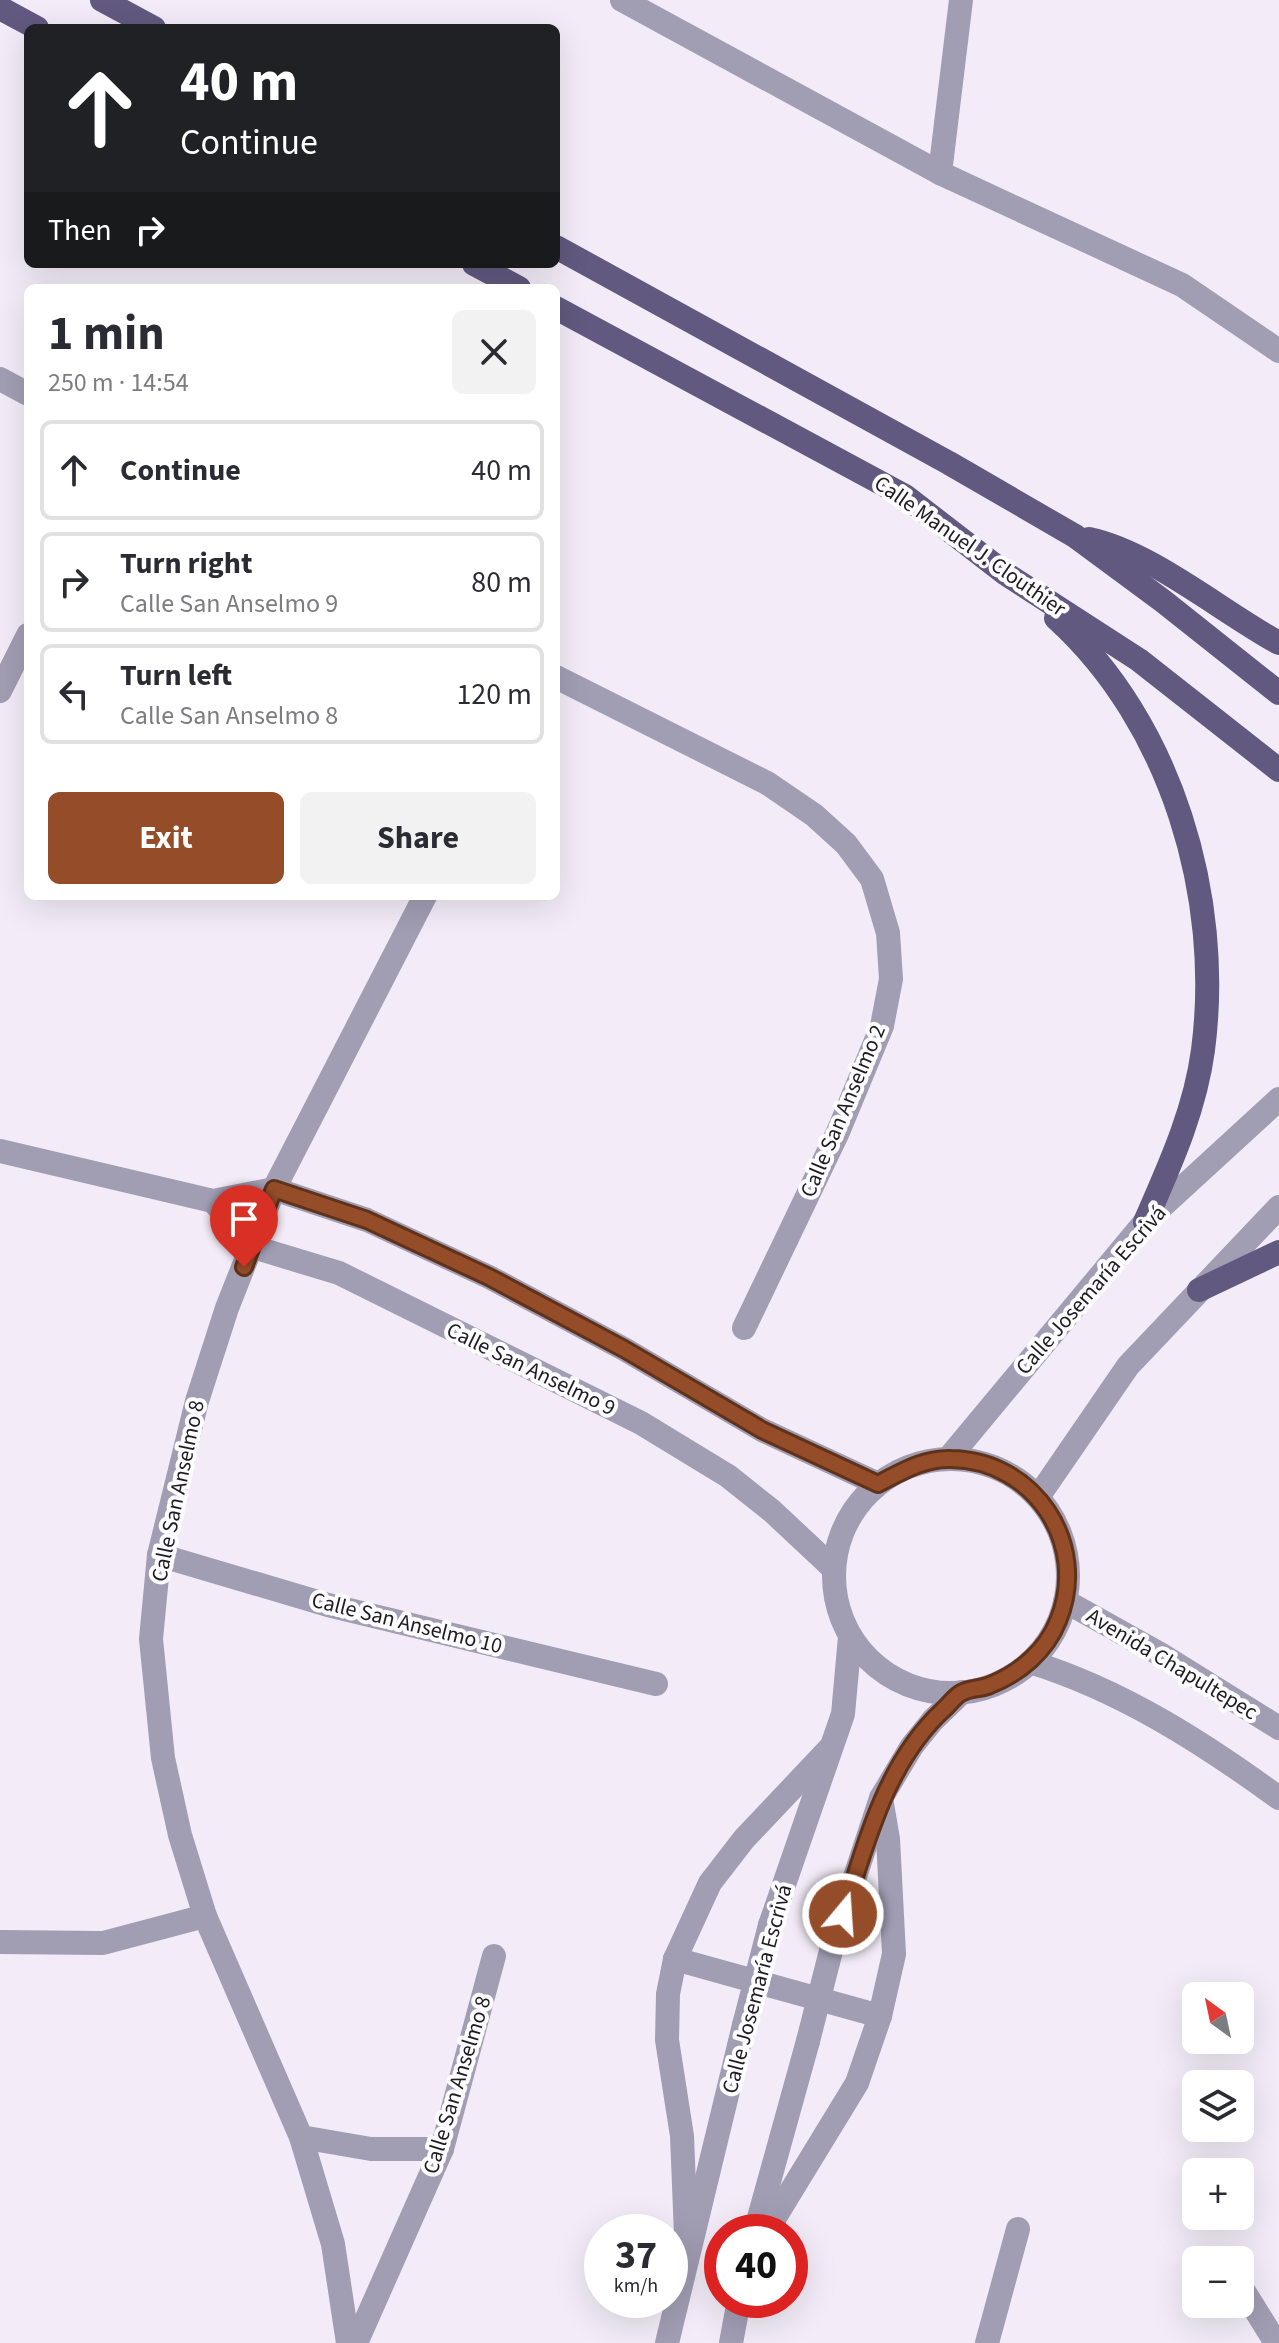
<!DOCTYPE html>
<meta charset="utf-8">
<style>
:root{--surface:#fff;--page:#f2f2f3;--text:#2b2b33;--muted:#7c7c81;--line:#e1e1e2;--accent:#944d28}
body{margin:0;font-family:"Source Sans 3",sans-serif;background:var(--page);color:var(--text);height:100vh;display:flex;flex-direction:column;font-size:30px;white-space:nowrap}
*{box-sizing:border-box;margin:0}
p{font-size:26px;color:var(--muted)}
.icon{flex:none;width:44px;height:44px;fill:none;stroke:currentColor;stroke-width:2;stroke-linecap:round;stroke-linejoin:round}
.map{position:relative;flex:1;overflow:hidden}
.details{position:absolute;left:24px;top:284px;width:536px;height:616px;display:flex;flex-direction:column;background:var(--surface);border-radius:12px;box-shadow:0 8px 32px #0002}
.details>*{flex:none}
.hud{position:absolute;left:24px;top:24px;width:536px;height:244px;border-radius:12px;box-shadow:0 8px 32px #0002;background:#202124;color:#fff;overflow:hidden}
.needle{width:52px;rotate:327deg}
.buttons{position:absolute;left:1182px;top:1982px;display:grid;gap:16px}
.buttons a{display:grid;place-items:center;width:72px;height:72px;border-radius:12px;background:var(--surface);box-shadow:0 8px 32px #0002;font-size:40px}
.speed{position:absolute;left:584px;top:2214px;display:flex;gap:16px;font-size:40px;font-weight:700;text-align:center}
.speed>*{display:grid;place-content:center;width:104px;height:104px;border-radius:50%;background:var(--surface);box-shadow:0 8px 32px #0002;line-height:1}
.speed small{font-size:20px;font-weight:400}
.speed .limit{border:12px solid #d22;background:#fff;color:#111}
.pin{position:absolute;display:grid;place-items:center;width:68px;height:68px;color:#fff;margin:-82px -34px;border-radius:50% 50% 50% 0;rotate:-45deg;box-shadow:0 0 8px #0007}
.pin .icon{rotate:45deg}
.me{position:absolute;width:88px;margin:-44px;rotate:18deg;stroke-linejoin:round;filter:drop-shadow(0 0 6px #0008)}
.turn{display:flex;align-items:center;gap:28px;height:168px;padding:0 24px;font-size:36px}
.turn .icon{width:104px;height:104px;stroke-width:2.5}
.turn b{display:block;font-size:56px;line-height:68px}
.then{display:flex;align-items:center;height:76px;padding:0 24px;background:#0003;gap:16px;font-size:30px}
.round{display:grid;place-items:center;flex:none;width:84px;height:84px;border-radius:12px;background:var(--page)}
.head{display:flex;align-items:center;justify-content:space-between;height:136px;padding:0 24px}
h1{font-size:48px;font-weight:700;line-height:60px}
.primary-button{display:flex;gap:16px;margin-top:auto;padding:16px 24px}
.primary-button a{flex:1;height:92px;border-radius:12px;background:var(--accent);color:#fff;font-size:32px;font-weight:700;line-height:92px;text-align:center}
.primary-button a+a{background:var(--page);color:var(--text)}
ul{padding:0;list-style:none}
li{display:flex;align-items:center;gap:24px;height:100px;margin:0 16px 12px;padding:0 8px;border:4px solid var(--line);border-radius:12px}
li div{flex:1}
li b{display:block;font-size:30px}
li em{font-style:normal}
.map>svg:first-child{display:block}
.lines{fill:none;stroke-linecap:round;stroke-linejoin:round}
.minor{stroke:#a19db3;stroke-width:24}
.major{stroke:#61597f;stroke-width:24}
.minor-bridge{stroke:#a19db3;stroke-width:24}
.route-casing{stroke:#60321a;stroke-width:20}
.route{stroke:#944d28;stroke-width:14}
.labels{text-anchor:middle;dominant-baseline:central;stroke-width:8;stroke-linejoin:round;paint-order:stroke}
.street-label{font-size:22px;fill:#1f1c20;stroke:#fdfcfe}
</style>
<div class="map">
<svg width="1279" height="2343" viewBox="0 0 1279 2343">
<rect width="100%" height="100%" fill="#f3ecf8"/>
<g class="lines">
<!-- minor -->
<g class="minor">
<path d="M622 0 940 173 1182 285 1279 351"/>
<path d="M940 173 961 0"/>
<path d="M0 379 28 394"/>
<path d="M556 677 767 783 814 815 846 844 872 879 888 933 891 979 882 1026 838 1132 744 1328"/>
<path d="M0 691 28 635"/>
<path d="M0 1151 213 1201 274 1189 367 1220 489 1277 624 1349 762 1430 878 1484"/>
<path d="M213 1201 253 1247 339 1273 641 1423 728 1476 772 1511 834 1569"/>
<path d="M948 1459 1145 1222 1279 1099"/>
<circle cx="951" cy="1576" r="117"/>
<path d="M1038 1497 1128 1366 1279 1207"/>
<path d="M159 1555 328 1605 656 1684"/>
<path d="M1065 1601 1160 1654 1279 1728"/>
<path d="M1030 1662C1121 1690 1202 1742 1279 1798"/>
<path d="M770 1925 843 1714 850 1637"/>
<path d="M0 1942 103 1943 205 1916"/>
<path d="M833 1943 881 1798 912 1746 933 1720 962 1692"/>
<path d="M675 1959 880 2016"/>
<path d="M301 2137 371 2149H442"/>
<path d="M755 2232 808 2041"/>
<path d="M766 2232 857 2083 880 2016 894 1954 888 1839 881 1798"/>
<path d="M687 2260 682 2136 667 2040 668 1994 675 1959 710 1883 744 1839 831 1747"/>
<path d="M1240 2285 1276 2343"/>
<path d="M348 2343 333 2244 301 2137 205 1916 180 1835 163 1758 151 1639 159 1555 197 1401 227 1308 274 1189 425 896"/>
<path d="M356 2343 442 2149 494 1956"/>
<path d="M667 2343 744 2025"/>
<path d="M731 2343 739 2300"/>
<path d="M987 2343 1018 2229"/>
</g>
<!-- major -->
<g class="major">
<path d="M102 0 154 28"/>
<path d="M0 8 37 28"/>
<path d="M556 247 949 463 1075 536 1163 601 1279 693"/>
<path d="M474 264 519 288"/>
<path d="M556 308 905 496 1006 574 1139 660 1279 770"/>
<path d="M1089 539C1151 552 1222 612 1279 643"/>
<path d="M1056 618C1172 723 1223 898 1203 1050 1195 1111 1169 1167 1145 1222"/>
<path d="M1199 1290 1279 1252"/>
</g>
<!-- minor-bridge -->
<g class="minor-bridge">
<path d="M744 2025 770 1925"/>
<path d="M808 2041 833 1943"/>
</g>
</g>
<g class="lines">
<defs>
<path id="route" d="M244 1267 274 1189 367 1220 489 1277 624 1349 762 1430 878 1484C901 1472 924 1458 951 1459 1034 1460 1090 1544 1058 1621 1046 1651 1020 1673 990 1685 981 1689 969 1688 961 1693 954 1697 949 1705 943 1710 885 1764 867 1842 843 1914"/>
</defs>
<!-- route casing -->
<use href="#route" class="route-casing"/>
<!-- route -->
<use href="#route" class="route"/>
</g>
<g class="labels">
<!-- street labels -->
<g class="street-label">
<text transform="translate(970 546) rotate(35)">Calle Manuel J. Clouthier</text>
<text transform="translate(843 1111) rotate(-67)">Calle San Anselmo 2</text>
<text transform="translate(1091 1290) rotate(-49)">Calle Josemaría Escrivá</text>
<text transform="translate(531 1369) rotate(26)">Calle San Anselmo 9</text>
<text transform="translate(178 1491) rotate(-78)">Calle San Anselmo 8</text>
<text transform="translate(407 1623) rotate(14)">Calle San Anselmo 10</text>
<text transform="translate(1172 1664) rotate(31)">Avenida Chapultepec</text>
<text transform="translate(757 1989) rotate(-75)">Calle Josemaría Escrivá</text>
<text transform="translate(457 2085) rotate(-73)">Calle San Anselmo 8</text>
</g>
</g>
</svg>
<div class="buttons">
<a><svg class="needle" viewBox="-14 -14 28 28"><path d="M0-13l5 13h-10z" fill="#e53935"/><path d="M0 13l5-13h-10z" fill="#7c7c81"/></svg></a>
<a><svg class="icon" aria-label="layers" viewBox="0 0 24 24"><path d="M12 4l9 5-9 5-9-5zM3 14l9 5 9-5"/></svg></a>
<a>+</a>
<a>−</a>
</div>
<div class="speed"><div>37<small>km/h</small></div><div class="limit">40</div></div>
<div class="pin" style="left:244px;top:1267px;background:#d93025"><svg class="icon" aria-label="arrive" viewBox="0 0 24 24"><path d="M6 21V4h12l-3 4 3 4H6"/></svg></div>
<svg class="me" style="left:843px;top:1914px" viewBox="-20 -20 40 40"><circle r="17" fill="#944d28" stroke="#fff" stroke-width="3"/><path d="M0-11L8 9 0 5-8 9z" fill="#fff"/></svg>
<div class="hud">
<div class="turn"><svg class="icon" aria-label="ahead" viewBox="0 0 24 24"><path d="M12 20V5M6 11l6-6 6 6"/></svg><div><b>40 m</b>Continue</div></div>
<div class="then">Then<svg class="icon" aria-label="right" viewBox="0 0 24 24"><path d="M7 20v-9h11M14 6l5 5-5 5"/></svg></div>
</div>
<section class="details">
<div class="head"><div><h1>1 min</h1><p>250 m · 14:54</p></div><a class="round"><svg class="icon" aria-label="close" viewBox="0 0 24 24"><path d="M6 6l12 12M18 6L6 18"/></svg></a></div>
<ul>
<li><svg class="icon" aria-label="ahead" viewBox="0 0 24 24"><path d="M12 20V5M6 11l6-6 6 6"/></svg><div><b>Continue</b></div><em>40 m</em></li>
<li><svg class="icon" aria-label="right" viewBox="0 0 24 24"><path d="M7 20v-9h11M14 6l5 5-5 5"/></svg><div><b>Turn right</b><p>Calle San Anselmo 9</p></div><em>80 m</em></li>
<li><svg class="icon" aria-label="left" viewBox="0 0 24 24"><path d="M17 20v-9H6M10 6l-5 5 5 5"/></svg><div><b>Turn left</b><p>Calle San Anselmo 8</p></div><em>120 m</em></li>
</ul>
<div class="primary-button"><a>Exit</a><a>Share</a></div>
</section>
</div>
